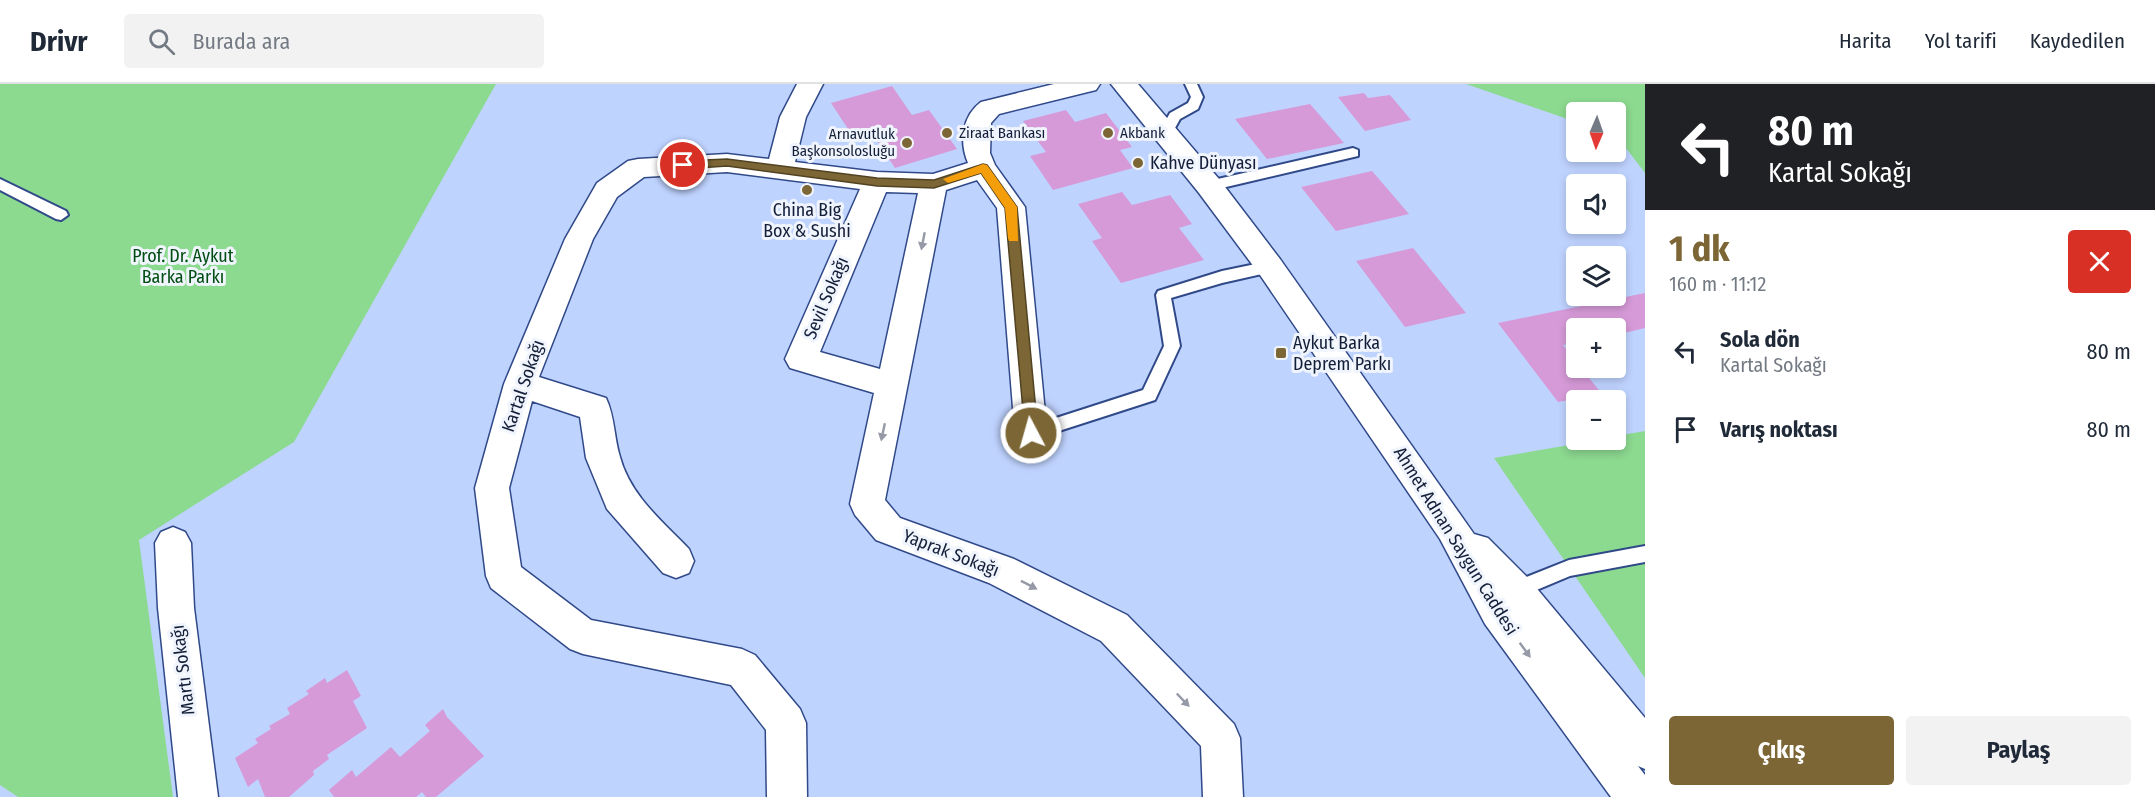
<!DOCTYPE html>
<html lang="tr">
<meta charset="utf-8">
<style>
:root{--surface:#fff;--page:#f2f2f3;--text:#1f2937;--muted:#747a83;--line:#e0e1e3;--accent:#7c6635}
body{margin:0;font-family:"Fira Sans Condensed",sans-serif;background:var(--page);color:var(--text);height:100vh;display:flex;flex-direction:column;font-size:22px;white-space:nowrap}
*{box-sizing:border-box;margin:0}
p{font-size:20px;color:var(--muted)}
.icon{flex:none;width:33px;height:33px;fill:none;stroke:currentColor;stroke-width:2;stroke-linecap:round;stroke-linejoin:round}
.map{position:relative;flex:1;overflow:hidden}
.panel{display:flex;flex-direction:column;background:var(--surface);width:510px}
.panel>*{flex:none}
.top-card{background:#202124;color:#fff;overflow:hidden}
.needle{width:39px;rotate:182deg}
.buttons{position:absolute;left:1566px;top:18px;display:grid;gap:12px}
.buttons a{display:grid;place-items:center;width:60px;height:60px;border-radius:6px;background:var(--surface);box-shadow:0 3px 9px #0003;font-size:30px}
.pin{position:absolute;display:grid;place-items:center;width:51px;height:51px;color:#fff;margin:-26px;border:3px solid #fff;border-radius:50%;box-shadow:0 2px 6px #0007}
.me{position:absolute;width:66px;margin:-33px;rotate:354deg;stroke-linejoin:round;filter:drop-shadow(0 0 4px #0008)}
.turn{display:flex;align-items:center;gap:21px;height:126px;padding:0 24px;font-size:27px}
.turn .icon{width:78px;height:78px;stroke-width:2.5}
.turn b{display:block;font-size:42px;line-height:51px}
.round{display:grid;place-items:center;flex:none;width:63px;height:63px;border-radius:6px;background:var(--page)}
.summary{display:flex;align-items:center;justify-content:space-between;height:102px;padding:0 24px}
h1{font-size:36px;font-weight:700;line-height:45px;color:var(--accent)}
.cta{display:flex;gap:12px;margin-top:auto;padding:12px 24px}
.cta a{flex:1;height:69px;border-radius:6px;background:var(--accent);color:#fff;font-size:24px;font-weight:700;line-height:69px;text-align:center}
.cta a+a{background:var(--page);color:var(--text)}
ul{padding:0;list-style:none}
li{display:flex;align-items:center;gap:18px;height:78px;padding:0 24px}
li div{flex:1}
li b{display:block;font-size:22px}
li em{font-style:normal}
header{display:flex;align-items:center;gap:36px;box-sizing:border-box;height:84px;padding:0 30px;background:var(--surface);border-bottom:2px solid var(--line)}
header strong{font-size:28px}
nav{display:flex;gap:33px;margin-inline-start:auto;font-size:21px}
.search{width:420px;height:54px;background:var(--page);display:flex;align-items:center;gap:15px;box-sizing:border-box;padding:0 21px;border-radius:6px;color:var(--muted);font-size:22px}
main{display:flex;flex:1;min-height:0}
.map>svg:first-child{display:block}
.green{fill:#8cd990}
.building{fill:#d69ad8}
.lines{fill:none;stroke-linecap:round;stroke-linejoin:round}
.service-casing{stroke:#304988;stroke-width:4}
.minor-casing{stroke:#304988;stroke-width:3}
.secondary-casing{stroke:#304988;stroke-width:3}
.service{fill:#fff;fill-rule:evenodd}
.minor{fill:#fff;fill-rule:evenodd}
.secondary{fill:#fff;fill-rule:evenodd}
.oneway{fill:#959aa6}
.route{fill:#7c6635;stroke:#514222;stroke-width:1.5}
.slow{fill:#f59e0b}
.poi-dot{fill:#7c6635;stroke:#f0f4fc;stroke-width:2}
.labels{text-anchor:middle;dominant-baseline:central;stroke-width:6;stroke-linejoin:round;paint-order:stroke}
.far-poi-label{font-size:15px;fill:#131e39;stroke:#f0f4fc;text-anchor:start}
.poi-label{font-size:18px;fill:#131e39;stroke:#f0f4fc;text-anchor:start}
.park-label{font-size:18px;fill:#004d11;stroke:#f0f4fc}
.street-label{font-size:18px;fill:#131e39;stroke:#f0f4fc}
</style>
<header>
<strong>Drivr</strong>
<div class="search"><svg class="icon" aria-label="search" viewBox="0 0 24 24"><circle cx="10" cy="10" r="6"/><path d="M15 15l6 6"/></svg>Burada ara</div>
<nav><a>Harita</a><a>Yol tarifi</a><a>Kaydedilen</a></nav>
</header>
<main>
<div class="map">
<svg width="1645" height="713" viewBox="0 0 1645 713">
<rect width="100%" height="100%" fill="#bfd3ff"/>
<!-- green -->
<g class="green">
<path d="M0 0H496L294 358 139 456 173 713H18L0 701Z"/>
<path d="M1466 0H1645V89L1616 51V28H1576V38Z"/>
<path d="M1645 347V594L1494 374 1599 356H1616V352Z"/>
</g>
<!-- building -->
<g class="building">
<path d="M892 2 912 31 929 26 957 65 895 84 874 52 856 57 831 19Z"/>
<path d="M1364 9 1368 14 1390 11 1411 36 1365 47 1338 13Z"/>
<path d="M1310 20 1344 59 1267 75 1235 35Z"/>
<path d="M1066 26 1075 38 1106 29 1132 63 1120 66 1133 84 1053 106 1030 72 1046 68 1023 37Z"/>
<path d="M1372 87 1409 130 1336 147 1301 103Z"/>
<path d="M1122 108 1132 121 1170 111 1192 140 1179 144 1204 176 1121 199 1092 157 1102 154 1078 120Z"/>
<path d="M1413 164 1466 229 1405 243 1356 177Z"/>
<path d="M1645 209V244L1616 251V244H1576V259L1563 261 1576 278V284H1581L1602 310 1558 318 1498 239Z"/>
<path d="M347 586 361 612 353 617 367 644 327 671 329 675 313 687 314 691 289 713H265L258 695 248 703 235 674 258 659 255 655 271 645 269 642 290 630 287 624 309 610 306 607 325 594 327 599Z"/>
<path d="M443 625 447 633 484 672 436 713H426L422 708 416 713H334L329 706 352 686 356 693 391 663 400 673 430 647 425 641Z"/>
</g>
<g class="lines">
<defs>
<g id="service">
<path d="M1185 0H1197L1203 13 1198 25 1180 35 1170 53H1160L1158 50 1170 29 1188 19 1191 13Z"/>
<path d="M1353 64 1358 66V72L1209 107 1202 102 1209 97Z"/>
<path d="M0 95 66 127 68 131 61 136 56 135 0 106Z"/>
<path d="M1270 177 1277 183 1275 187 1222 199 1171 214 1180 262 1155 316 1031 356 1025 354 1023 349 1025 344 1143 306 1164 262 1156 211 1158 207 1222 187Z"/>
<path d="M1645 462V478L1570 492 1515 515 1509 512 1506 506 1509 500 1569 476Z"/>
</g>
<g id="minor">
<path d="M797 0H823L806 33 795 78 877 88 933 90 968 79C959 58 962 32 981 18L1054 0H1100L1096 6 999 30 991 39 990 69 995 81 1025 123 1047 349 1043 359 1031 363 1019 359 1015 349 997 124 977 96 946 106 885 416 900 434 1014 475 1127 531 1234 640 1240 654 1243 713H1203L1201 662 1101 557 989 499 876 456 855 431 850 420 874 309 790 284 785 275 860 105 727 88 644 93 617 113 593 155 539 293 606 314C615 333 614 354 620 373 630 411 663 438 689 465L694 477 689 489 676 494 663 489 607 425 586 374 580 333 532 317 509 404 521 483 591 536 742 565 755 571 800 625 806 639 807 713H767L766 646 731 601 583 570 570 565 491 504 486 492 475 404 504 300 565 155 597 99 628 77 638 75 727 70 769 75 780 33ZM886 108 918 109 880 285 820 268Z"/>
<path d="M173 443 185 448 191 459 194 524 218 713H178L158 524 155 459 161 448Z"/>
</g>
<path id="secondary" d="M1111 0H1138L1219 95 1280 175 1474 450 1488 454 1528 494 1645 634V685L1638 682 1645 691V713H1611L1485 540 1440 455 1260 191 1199 109Z"/>
</defs>
<!-- service casing -->
<use href="#service" class="service-casing"/>
<!-- minor casing -->
<use href="#minor" class="minor-casing"/>
<!-- secondary casing -->
<use href="#secondary" class="secondary-casing"/>
<!-- service -->
<use href="#service" class="service"/>
<!-- minor -->
<use href="#minor" class="minor"/>
<!-- secondary -->
<use href="#secondary" class="secondary"/>
</g>
<!-- one-way arrows -->
<defs><path id="oneway-solid" d="M-6-.8H1V-3.2L6.5 0L1 3.2V.8H-6Z" transform="scale(1.5)"/></defs>
<g class="oneway">
<use href="#oneway-solid" transform="translate(923 157) rotate(101)"/>
<use href="#oneway-solid" transform="translate(883 348) rotate(102)"/>
<use href="#oneway-solid" transform="translate(1029 501) rotate(27)"/>
<use href="#oneway-solid" transform="translate(1525 566) rotate(54)"/>
<use href="#oneway-solid" transform="translate(1183 616) rotate(46)"/>
</g>
<!-- route -->
<path class="route" d="M727 75 877 94 934 96 983 80 987 81 1017 123 1038 349 1036 353 1031 355 1025 349 1005 124 981 89 934 104 877 102 727 82 683 85 677 81 683 77Z"/>
<!-- slow -->
<path class="slow" d="M983 80 987 81 1017 123 1018 157H1009L1008 154 1005 124 981 89 948 99 943 95Z"/>
<!-- markers -->
<g class="poi-dot">
<circle cx="947" cy="49" r="6"/>
<circle cx="1108" cy="49" r="6"/>
<circle cx="907" cy="59" r="6"/>
<circle cx="1138" cy="79" r="6"/>
<circle cx="807" cy="106" r="6"/>
<rect x="1275" y="263" width="12" height="12" rx="3"/>
</g>
<g class="labels">
<!-- far-poi labels -->
<g class="far-poi-label">
<text x="959" y="49">Ziraat Bankası</text>
<text x="1120" y="49">Akbank</text>
<text x="895" y="50" text-anchor="end">Arnavutluk<tspan x="895" dy="17">Başkonsolosluğu</tspan></text>
</g>
<!-- poi labels -->
<g class="poi-label">
<text x="1150" y="79">Kahve Dünyası</text>
<text x="807" y="126" text-anchor="middle">China Big<tspan x="807" dy="21">Box &amp; Sushi</tspan></text>
<text x="1293" y="259">Aykut Barka<tspan x="1293" dy="21">Deprem Parkı</tspan></text>
</g>
<!-- park labels -->
<g class="park-label">
<text x="183" y="172">Prof. Dr. Aykut<tspan x="183" dy="21">Barka Parkı</tspan></text>
</g>
<!-- street labels -->
<g class="street-label">
<text transform="translate(826 214) rotate(-67)">Sevil Sokağı</text>
<text transform="translate(523 302) rotate(-71)">Kartal Sokağı</text>
<text transform="translate(1456 457) rotate(58)">Ahmet Adnan Saygun Caddesi</text>
<text transform="translate(951 469) rotate(21)">Yaprak Sokağı</text>
<text transform="translate(183 586) rotate(-97)">Martı Sokağı</text>
</g>
</g>
</svg>
<div class="buttons">
<a><svg class="needle" viewBox="-14 -14 28 28"><path d="M0-13l5 13h-10z" fill="#e53935"/><path d="M0 13l5-13h-10z" fill="#747a83"/></svg></a>
<a><svg class="icon" aria-label="sound" viewBox="0 0 24 24"><path d="M4 9h4l5-4v14l-5-4H4zM17 9q2 3 0 6"/></svg></a>
<a><svg class="icon" aria-label="layers" viewBox="0 0 24 24"><path d="M12 4l9 5-9 5-9-5zM3 14l9 5 9-5"/></svg></a>
<a>+</a>
<a>−</a>
</div>
<div class="pin" style="left:683px;top:81px;background:#d93025"><svg class="icon" aria-label="arrive" viewBox="0 0 24 24"><path d="M6 21V4h12l-3 4 3 4H6"/></svg></div>
<svg class="me" style="left:1031px;top:349px" viewBox="-20 -20 40 40"><circle r="17" fill="#7c6635" stroke="#fff" stroke-width="3"/><path d="M0-11L8 9 0 5-8 9z" fill="#fff"/></svg>
</div>
<section class="panel">
<div class="top-card">
<div class="turn"><svg class="icon" aria-label="left" viewBox="0 0 24 24"><path d="M17 20v-9H6M10 6l-5 5 5 5"/></svg><div><b>80 m</b>Kartal Sokağı</div></div>
</div>
<div class="summary"><div><h1>1 dk</h1><p>160 m · 11:12</p></div><a class="round" style="background:#d93025;color:#fff"><svg class="icon" aria-label="close" viewBox="0 0 24 24"><path d="M6 6l12 12M18 6L6 18"/></svg></a></div>
<ul>
<li><svg class="icon" aria-label="left" viewBox="0 0 24 24"><path d="M17 20v-9H6M10 6l-5 5 5 5"/></svg><div><b>Sola dön</b><p>Kartal Sokağı</p></div><em>80 m</em></li>
<li><svg class="icon" aria-label="arrive" viewBox="0 0 24 24"><path d="M6 21V4h12l-3 4 3 4H6"/></svg><div><b>Varış noktası</b></div><em>80 m</em></li>
</ul>
<div class="cta"><a>Çıkış</a><a>Paylaş</a></div>
</section>
</main>
